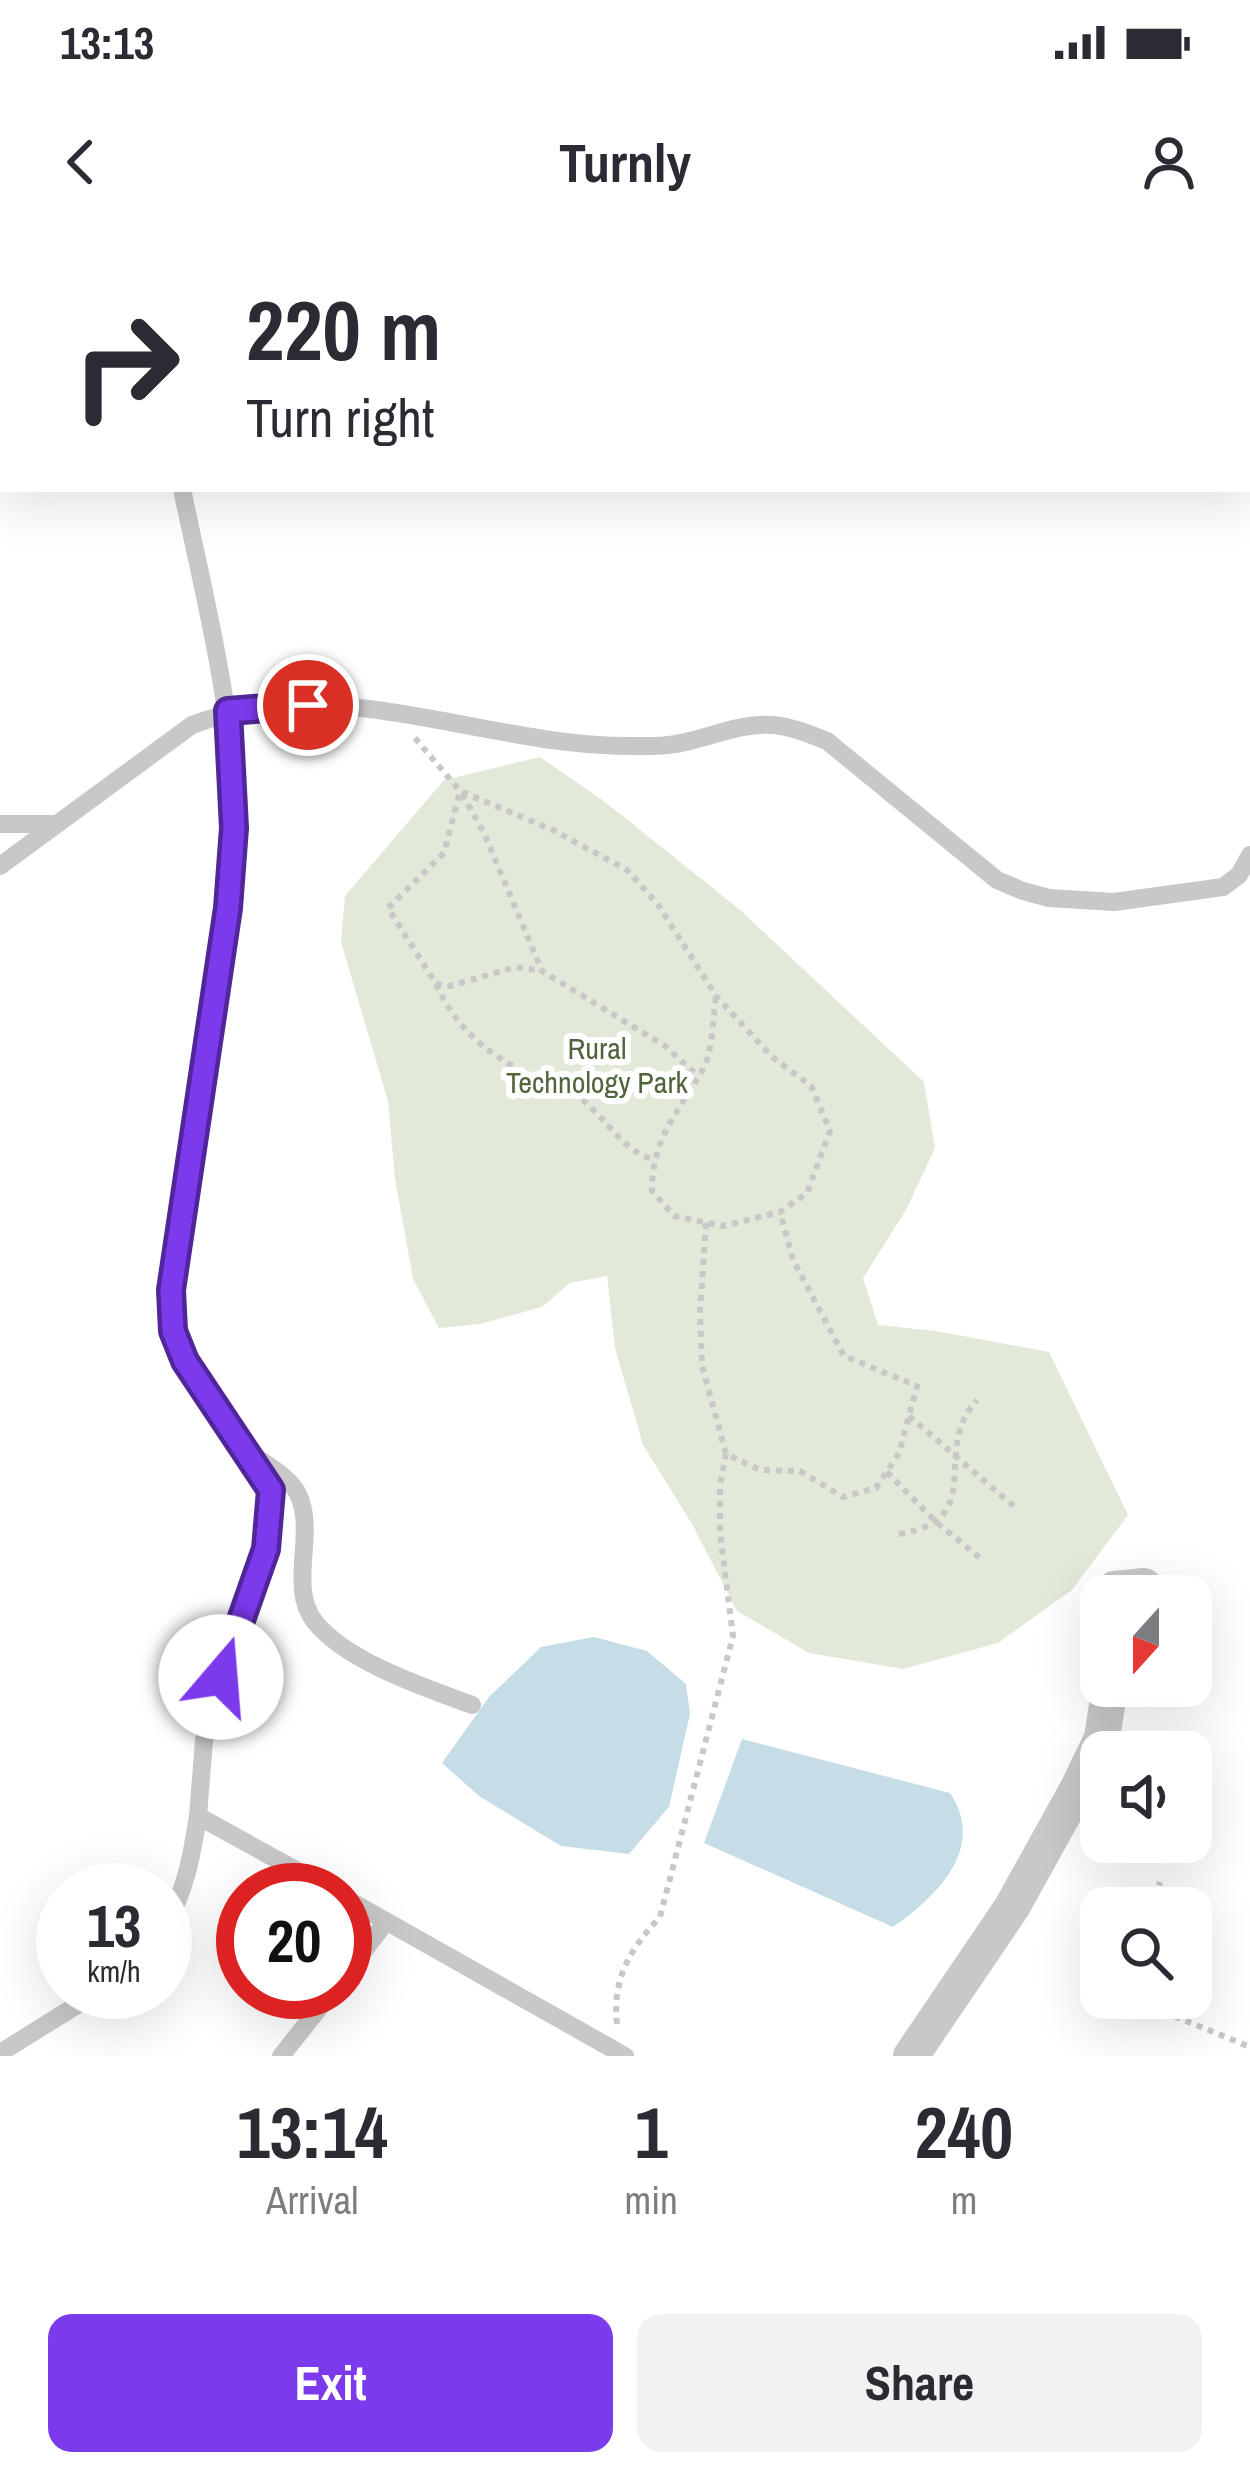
<!DOCTYPE html>
<style>
:root{--surface:#fff;--page:#f2f2f3;--text:#2b2b33;--muted:#7c7c81;--accent:#7c3aed}
body{margin:0;font-family:"Archivo Narrow",sans-serif;background:var(--page);color:var(--text);height:100vh;display:flex;flex-direction:column;font-size:45px;white-space:nowrap}
*{box-sizing:border-box;margin:0}
p{font-size:39px;color:var(--muted)}
.icon{flex:none;width:66px;height:66px;fill:none;stroke:currentColor;stroke-width:2;stroke-linecap:round;stroke-linejoin:round}
.map{position:relative;height:1816px;overflow:hidden}
.side{display:flex;flex-direction:column;background:var(--surface);flex:1}
.side>*{flex:none}
.banner{position:absolute;left:0px;top:0px;width:1251px;height:252px;box-shadow:0 12px 48px #0002;background:#fff;color:var(--text);overflow:hidden}
.needle{width:78px;rotate:201deg}
.tools{position:absolute;left:1080px;top:1335px;display:grid;gap:24px}
.tools a{display:grid;place-items:center;width:132px;height:132px;border-radius:24px;background:var(--surface);box-shadow:0 12px 48px #0002;font-size:60px}
.speed{position:absolute;left:36px;top:1623px;display:flex;gap:24px;font-size:60px;font-weight:700;text-align:center}
.speed>*{display:grid;place-content:center;width:156px;height:156px;border-radius:50%;background:var(--surface);box-shadow:0 12px 48px #0002;line-height:1}
.speed small{font-size:30px;font-weight:400}
.speed .limit{border:18px solid #d22;background:#fff;color:#111}
.pin{position:absolute;display:grid;place-items:center;width:102px;height:102px;color:#fff;margin:-51px;border:6px solid #fff;border-radius:50%;box-shadow:0 3px 12px #0007}
.me{position:absolute;width:132px;margin:-66px;rotate:18deg;stroke-linejoin:round;filter:drop-shadow(0 0 9px #0008)}
.turn{display:flex;align-items:center;gap:42px;height:252px;padding:0 48px;font-size:54px}
.turn .icon{width:156px;height:156px;stroke-width:2.5}
.turn b{display:block;font-size:84px;line-height:102px}
.eta{display:flex;justify-content:space-evenly;align-items:center;height:204px;text-align:center}
.eta b{font-size:72px;font-weight:800;line-height:84px}
.button{display:flex;gap:24px;margin-top:auto;padding:24px 48px}
.button a{flex:1;height:138px;border-radius:24px;background:var(--accent);color:#fff;font-size:48px;font-weight:800;line-height:138px;text-align:center}
.button a+a{background:var(--page);color:var(--text)}
.status{display:flex;justify-content:space-between;align-items:center;height:84px;padding:0 60px;background:var(--surface);direction:ltr}
.status svg{height:33px;fill:currentColor}
header{display:flex;justify-content:space-between;align-items:center;height:156px;padding:0 48px;background:var(--surface);font-size:54px;font-weight:800}
.map>svg:first-child{display:block}
.green{fill:#e2e9d9}
.water{fill:#c6dde8}
.lines{fill:none;stroke-linecap:round;stroke-linejoin:round}
.path{stroke:#c8c8c8;stroke-width:6;stroke-dasharray:6 6;stroke-linecap:butt}
.lane{stroke:#c8c8c8;stroke-width:18}
.street{stroke:#c8c8c8;stroke-width:36}
.route-casing{stroke:#51269a;stroke-width:30}
.route{stroke:#7c3aed;stroke-width:21}
.labels{text-anchor:middle;dominant-baseline:central;stroke-width:12;stroke-linejoin:round;paint-order:stroke}
.park-label{font-size:30px;fill:#51643c;stroke:#fff}
</style>
<div class="status"><b>13:13</b><svg viewBox="0 0 49 12"><path d="M0 12V9h3v3zM5 12V6h3v6zM10 12V3h3v9zM15 12V0h3v12zM26 1h20v11H26zM47 4h2v5h-2z"/></svg></div>
<header><svg class="icon" aria-label="back" viewBox="0 0 24 24"><path d="M15 5l-7 7 7 7"/></svg>Turnly<svg class="icon" aria-label="person" viewBox="0 0 24 24"><circle cx="12" cy="8" r="4"/><path d="M4 21q1-7 8-7t8 7"/></svg></header>
<div class="map">
<svg width="1250" height="1816" viewBox="0 0 1250 1816">
<rect width="100%" height="100%" fill="#fff"/>
<!-- green -->
<path class="green" d="M540 517 605 562 739 669 924 842 935 908 906 970 863 1038 878 1085 936 1091 1049 1112 1128 1275 1072 1350 998 1403 903 1429 809 1413 737 1371 692 1284 643 1205 615 1108 607 1036 570 1043 542 1067 480 1084 439 1088 413 1039 395 939 388 861 341 702 345 656 444 540Z"/>
<!-- water -->
<g class="water">
<path d="M594 1397 647 1411 686 1444 690 1474 669 1567 629 1614 561 1606 479 1556 442 1523 489 1457 541 1407Z"/>
<path d="M742 1499 950 1553C987 1608 937 1656 893 1687L704 1603Z"/>
</g>
<g class="lines">
<!-- path -->
<g class="path">
<path d="M415 498 460 551 555 591 627 630 659 666 716 756 772 817 811 846 830 891 807 953 780 972 723 986 674 976 652 951C652 899 677 874 702 831 713 812 713 778 716 756"/>
<path d="M462 554 484 593 542 731 665 806 698 836"/>
<path d="M459 555 444 613 388 668 436 744 450 746 516 727 542 731"/>
<path d="M436 744C456 788 486 813 529 835 542 842 559 844 572 853 602 870 617 907 651 919"/>
<path d="M706 983 700 1073 702 1126 726 1214 760 1230 800 1231 843 1257 876 1248 899 1213 917 1146 844 1116 793 1020 780 972"/>
<path d="M909 1176 1017 1269"/>
<path d="M887 1232 936 1282 984 1321"/>
<path d="M899 1294C990 1280 929 1212 977 1160"/>
<path d="M1151 1668 1160 1642"/>
<path d="M1130 1758 1250 1807"/>
<path d="M617 1784C612 1739 630 1709 660 1677L733 1396 720 1293V1246L726 1214"/>
</g>
<!-- lane -->
<g class="lane">
<path d="M249 3 254 0"/>
<path d="M182 249C205 361 236 474 234 590 230 742 193 899 171 1050L173 1091 185 1121 271 1250 265 1309 229 1406 204 1500 198 1576"/>
<path d="M0 584H54"/>
<path d="M0 626 192 485C335 430 483 506 629 506 644 506 660 507 675 504 708 499 739 482 774 485 793 487 809 494 827 501L997 640 1023 651 1049 658 1114 662 1223 647 1239 635 1250 615"/>
<path d="M256 1217C270 1227 290 1238 298 1254 317 1293 287 1347 315 1382 347 1422 426 1448 472 1465"/>
<path d="M345 1658 625 1816"/>
<path d="M165 1685C186 1651 192 1614 198 1576L332 1650"/>
<path d="M345 1735 386 1682"/>
<path d="M0 1813 98 1752"/>
<path d="M281 1816 332 1752"/>
</g>
<!-- street -->
<g class="street">
<path d="M1105 1356 1114 1349 1144 1346"/>
<path d="M911 1816 1012 1667 1078 1548 1102 1498 1110 1446"/>
</g>
</g>
<g class="lines">
<defs>
<path id="route" d="M221 1437 266 1309 271 1250 185 1121 173 1091 171 1050 228 668 234 588 228 471 308 465"/>
</defs>
<!-- route casing -->
<use href="#route" class="route-casing"/>
<!-- route -->
<use href="#route" class="route"/>
</g>
<g class="labels">
<!-- park labels -->
<g class="park-label">
<text x="597" y="808">Rural<tspan x="597" dy="34">Technology Park</tspan></text>
</g>
</g>
</svg>
<div class="tools">
<a><svg class="needle" viewBox="-14 -14 28 28"><path d="M0-13l5 13h-10z" fill="#e53935"/><path d="M0 13l5-13h-10z" fill="#7c7c81"/></svg></a>
<a><svg class="icon" aria-label="sound" viewBox="0 0 24 24"><path d="M4 9h4l5-4v14l-5-4H4zM17 9q2 3 0 6"/></svg></a>
<a><svg class="icon" aria-label="search" viewBox="0 0 24 24"><circle cx="10" cy="10" r="6"/><path d="M15 15l6 6"/></svg></a>
</div>
<div class="speed"><div>13<small>km/h</small></div><div class="limit">20</div></div>
<div class="pin" style="left:308px;top:465px;background:#d93025"><svg class="icon" aria-label="arrive" viewBox="0 0 24 24"><path d="M6 21V4h12l-3 4 3 4H6"/></svg></div>
<svg class="me" style="left:221px;top:1437px" viewBox="-20 -20 40 40"><circle r="19" fill="#fff"/><path d="M0-13L10 11 0 6-10 11z" fill="#7c3aed"/></svg>
<div class="banner">
<div class="turn"><svg class="icon" aria-label="right" viewBox="0 0 24 24"><path d="M7 20v-9h11M14 6l5 5-5 5"/></svg><div><b>220 m</b>Turn right</div></div>
</div>
</div>
<section class="side">
<div class="eta">
<div><b>13:14</b><p>Arrival</p></div>
<div><b>1</b><p>min</p></div>
<div><b>240</b><p>m</p></div>
</div>
<div class="button"><a>Exit</a><a>Share</a></div>
</section>
